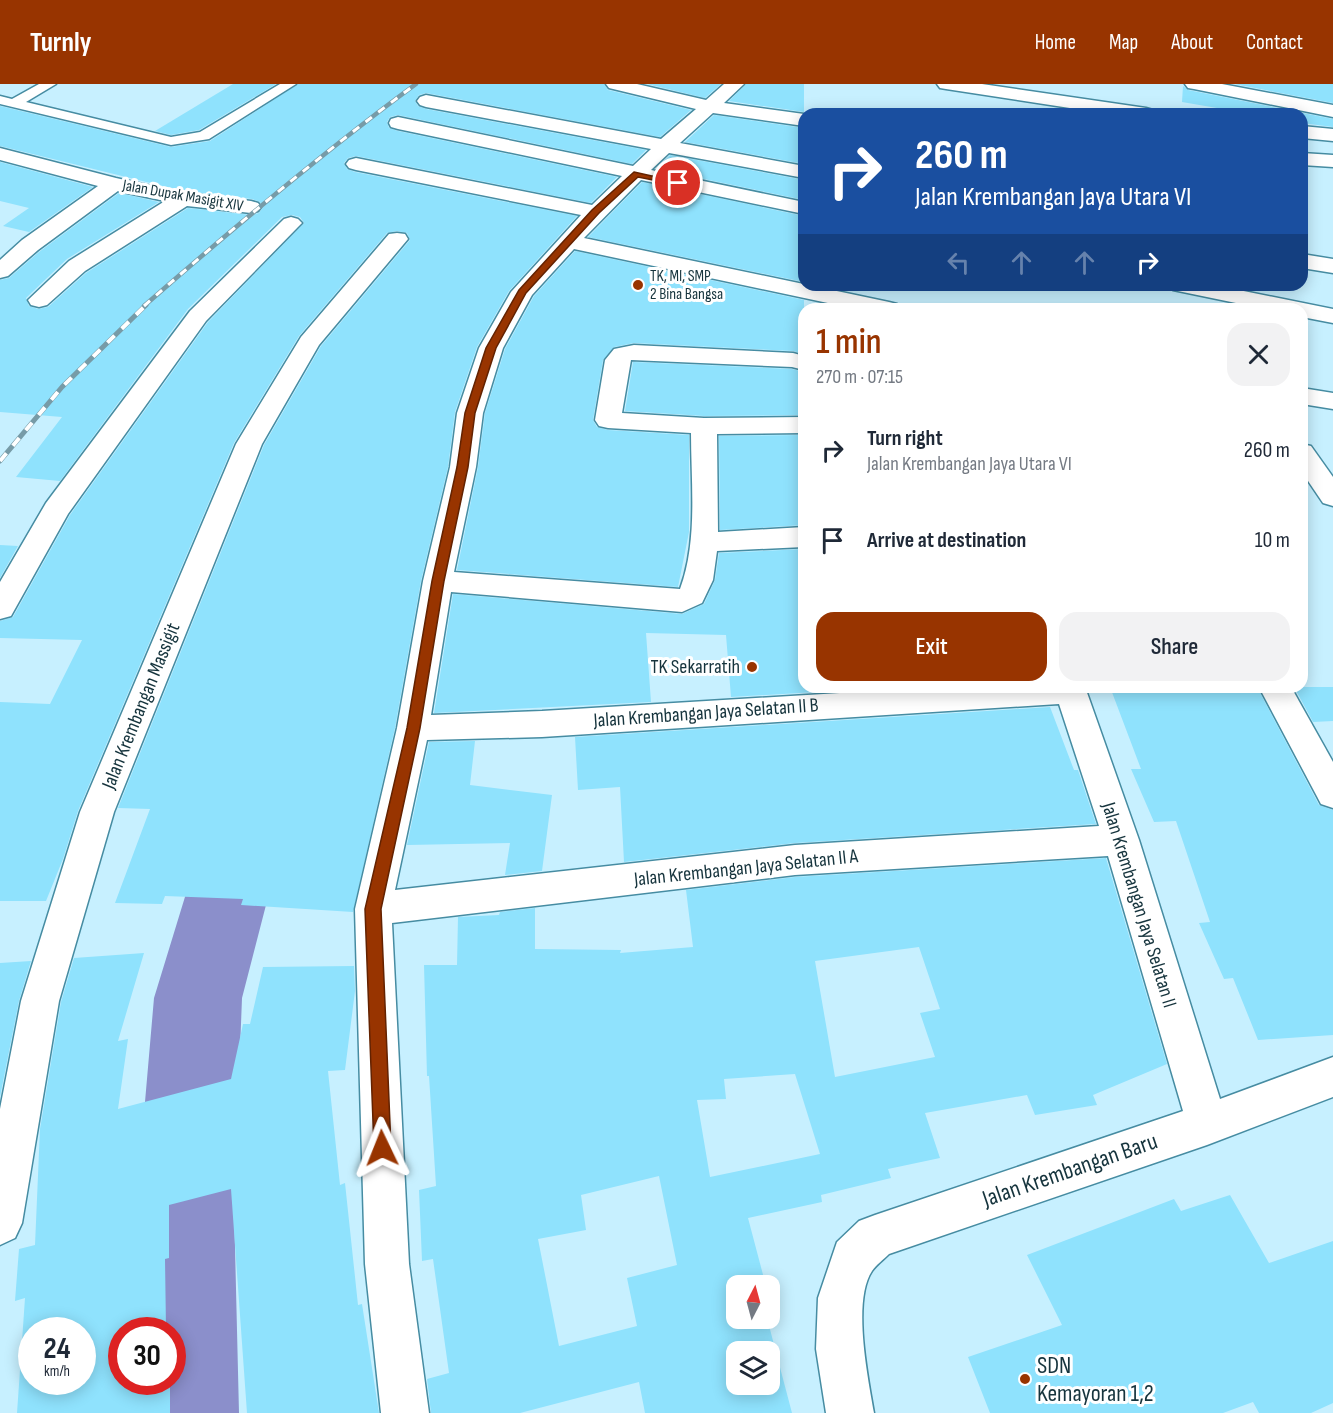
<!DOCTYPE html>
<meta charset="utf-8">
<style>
:root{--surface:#fff;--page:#f2f2f3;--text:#1f2937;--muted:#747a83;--accent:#983400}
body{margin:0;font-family:"Sofia Sans Condensed",sans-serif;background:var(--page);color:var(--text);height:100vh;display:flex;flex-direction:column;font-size:22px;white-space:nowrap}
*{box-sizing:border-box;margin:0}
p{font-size:20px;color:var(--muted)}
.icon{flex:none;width:33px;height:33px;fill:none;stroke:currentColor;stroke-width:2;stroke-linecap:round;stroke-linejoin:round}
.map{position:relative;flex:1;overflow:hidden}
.details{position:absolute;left:798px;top:219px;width:510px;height:390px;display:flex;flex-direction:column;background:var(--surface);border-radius:18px;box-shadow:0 3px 15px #0003}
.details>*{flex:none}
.guide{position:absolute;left:798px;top:24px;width:510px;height:183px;border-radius:18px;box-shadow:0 3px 15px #0003;background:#1a4fa0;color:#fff;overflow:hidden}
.needle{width:39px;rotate:6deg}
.fabs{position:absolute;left:726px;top:1191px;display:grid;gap:12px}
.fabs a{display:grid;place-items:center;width:54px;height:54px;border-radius:12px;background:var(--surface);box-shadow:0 3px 15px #0003;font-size:30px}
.speed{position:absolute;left:18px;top:1233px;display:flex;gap:12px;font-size:30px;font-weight:700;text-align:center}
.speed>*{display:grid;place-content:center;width:78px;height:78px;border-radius:50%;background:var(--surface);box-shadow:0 3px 15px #0003;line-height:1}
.speed small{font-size:15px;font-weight:400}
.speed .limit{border:9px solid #d22;background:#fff;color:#111}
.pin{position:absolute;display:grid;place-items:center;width:51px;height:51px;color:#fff;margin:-26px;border:3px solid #fff;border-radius:50%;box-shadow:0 2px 6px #0007}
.me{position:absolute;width:66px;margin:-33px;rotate:358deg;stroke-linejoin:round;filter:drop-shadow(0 0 4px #0008)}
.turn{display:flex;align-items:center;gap:21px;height:126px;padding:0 18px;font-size:27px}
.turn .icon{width:78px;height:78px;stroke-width:2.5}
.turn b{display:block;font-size:42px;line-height:51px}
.lanes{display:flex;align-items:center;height:57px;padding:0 18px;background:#0003;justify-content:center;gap:30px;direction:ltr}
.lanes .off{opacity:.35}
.round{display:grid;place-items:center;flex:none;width:63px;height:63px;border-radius:18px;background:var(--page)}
.summary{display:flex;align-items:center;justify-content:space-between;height:102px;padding:0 18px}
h1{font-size:36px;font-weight:600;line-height:45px;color:var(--accent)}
.cta{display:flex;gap:12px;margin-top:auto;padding:12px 18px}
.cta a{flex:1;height:69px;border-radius:18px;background:var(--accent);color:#fff;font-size:24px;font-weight:600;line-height:69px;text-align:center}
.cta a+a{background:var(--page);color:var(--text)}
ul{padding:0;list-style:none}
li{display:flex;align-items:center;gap:18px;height:90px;padding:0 18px}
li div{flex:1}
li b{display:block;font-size:22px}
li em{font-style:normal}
header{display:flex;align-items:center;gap:36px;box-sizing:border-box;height:84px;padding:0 30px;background:var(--accent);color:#fff}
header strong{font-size:28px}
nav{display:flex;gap:33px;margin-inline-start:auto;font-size:21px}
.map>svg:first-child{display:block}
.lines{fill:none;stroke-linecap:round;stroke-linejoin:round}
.river{fill:#8b8fcb;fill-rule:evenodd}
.building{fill:#8fe2fd;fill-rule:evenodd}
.lane-casing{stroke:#468ca2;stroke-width:3}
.street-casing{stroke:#468ca2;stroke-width:3}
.lane{fill:#fff;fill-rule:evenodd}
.street{fill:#fff;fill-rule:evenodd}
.rail-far1-casing{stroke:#779ba7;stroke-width:4.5}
.rail-casing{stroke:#779ba7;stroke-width:5}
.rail-far1{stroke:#fff;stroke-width:3;stroke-dasharray:8;stroke-linecap:butt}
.rail{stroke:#fff;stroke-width:4;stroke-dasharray:10;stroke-linecap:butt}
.route{fill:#983400;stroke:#632200;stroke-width:1.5}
.poi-dot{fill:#983400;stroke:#fff;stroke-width:2}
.labels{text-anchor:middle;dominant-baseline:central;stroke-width:6;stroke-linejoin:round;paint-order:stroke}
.far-street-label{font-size:16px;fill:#16343d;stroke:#fff}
.far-poi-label{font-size:16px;fill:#16343d;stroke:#fff;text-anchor:start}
.poi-label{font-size:20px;fill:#16343d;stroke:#fff;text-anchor:end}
.street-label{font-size:20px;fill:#16343d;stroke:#fff}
.near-street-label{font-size:24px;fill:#16343d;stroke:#fff}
.near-poi-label{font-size:24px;fill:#16343d;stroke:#fff;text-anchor:start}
</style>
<header>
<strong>Turnly</strong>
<nav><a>Home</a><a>Map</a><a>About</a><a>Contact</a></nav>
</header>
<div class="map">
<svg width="1333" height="1329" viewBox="0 0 1333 1329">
<rect width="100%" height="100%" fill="#c7f0ff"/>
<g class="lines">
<!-- river -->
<path class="river" d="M243 680 270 689 282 712 274 790 242 914 234 1122 239 1329H129L130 1298H172V1246H132L136 1122 154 914 192 790 204 712 216 689Z"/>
</g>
<!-- building -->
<g class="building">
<path d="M233 0H276L199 46 171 51 155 47Z"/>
<path d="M298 0H604L608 6 691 26 660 53 426 9 419 11 415 17 418 22 426 25 646 66 632 80 398 31 390 33 387 38 389 44 398 47 617 93 591 119 356 72 348 74 344 79 347 85 355 88 577 132 509 207 477 263 455 328 448 383 421 497 395 644 353 828 241 821 243 815 165 812 162 820 115 819 150 725 118 724 264 361 321 262 410 156 407 149 397 147 387 149 299 252 234 359 78 727 63 775 46 817H0V618L50 620 82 556 0 554V537L13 533 70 431 208 238 304 139 300 133 292 131 282 133 188 225 60 397 16 393 62 333 0 328V196L9 194 39 168 119 109 159 118 67 175 26 214 29 222 38 225 48 223 86 189 188 124 251 131 259 129 263 123 260 118 252 115 183 107 0 62V22L171 63 210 57Z"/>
<path d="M647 0H721L705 14Z"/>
<path d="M746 0H804V28L729 17Z"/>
<path d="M1234 0H1333V19Z"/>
<path d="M1183 2 1188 6 1333 35V43L1302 39V30H1252L1182 18Z"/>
<path d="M714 31 804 44V80L685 58Z"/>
<path d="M670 71 804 96V116L656 85Z"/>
<path d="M0 78 93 103 29 148 3 142 29 124 0 117Z"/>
<path d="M642 98 804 132V198L588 153Z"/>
<path d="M575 167 804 216V270L793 267 634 259 614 263 603 276 593 336 597 343 608 346 689 351V448L678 503 457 486 478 383 485 329 505 265 534 212Z"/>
<path d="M633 278 792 285 804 288V331L704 332 625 327Z"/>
<path d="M804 351V441L720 446 719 352Z"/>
<path d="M0 461 18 462 0 494Z"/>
<path d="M804 465V603H901L731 613 726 551 646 549 651 618 434 629 453 510 682 530 704 520 715 496 719 469Z"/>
<path d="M1110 603H1257L1319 721 1333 726V951L1258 956 1233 894 1224 895 1199 839 1210 838 1176 737 1154 738 1131 685H1141Z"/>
<path d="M1294 603H1333V637L1313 638Z"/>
<path d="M1050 623 1074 686H1078L1096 740 795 759 624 778 620 703 578 706 575 653Z"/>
<path d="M475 657 470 701 552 711 542 787 505 791 510 759 407 761 429 658Z"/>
<path d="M1106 774 1167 980 1093 1011 1097 1021 1035 1031 1027 1011 925 1029 940 1074 888 1085 891 1094 821 1111 822 1118 748 1134 766 1202H736V1234H767L792 1329H645L639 1298 520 1329H431L427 1295 449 1289 433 1175 422 1177 419 1106 436 1102 429 992H427L424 881H457L458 833 499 831 500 828 535 824V865L621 866 620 869 693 863 686 806 795 793ZM919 863 940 925 920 929 935 973 835 993 815 877ZM795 990 820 1070 710 1093 697 1016 726 1015 724 995ZM659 1092 677 1181 627 1194 637 1242 559 1262 538 1155 586 1146 581 1111ZM736 1268H770V1300H736Z"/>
<path d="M144 869 118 957 128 955 118 1025 231 995 243 940H250L263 883 354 882 355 907 345 986 328 987 340 1101 345 1099 358 1221 362 1220 379 1329H247L231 1105 169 1121V1174L165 1175 166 1245 170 1244V1246H122V1298H170V1329H17L25 1214 15 1217 19 1165 35 1161 40 1045 61 918 74 874ZM32 1246H82V1298H32Z"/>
<path d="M31 877 19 917 0 1013V879Z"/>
<path d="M1230 1111 1269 1179 1333 1157V1319L1311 1329H1259L1253 1318 1223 1329H990L968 1273 1062 1241 1027 1171 1174 1115 1181 1127Z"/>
</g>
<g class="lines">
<defs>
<path id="lane" d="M39 0H56L26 18 171 53 200 48 280 0H296L209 55 171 61 0 20V12L12 15Z"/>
<g id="street">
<path d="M606 0H637L706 16 724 0H744L724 19 804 30V42L713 29 680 59 804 82V94L669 69 651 86 804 118V130L641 96 584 154 889 218 897 220 901 225H856L574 165 532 211 503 264 483 329 476 383 454 488 680 505C698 457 691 400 691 349L608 344 599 342 595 336 605 276 614 265 634 261 793 269 804 272V286L792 283 631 276 622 329 704 334 804 333V349L717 350 718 448 804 443V463L717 467 713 496 702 519 682 528 451 508 431 631 542 627 938 603H1085L1139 756 1220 1015 1333 973V1013L1207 1061 889 1170C884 1175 876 1181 872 1187 852 1217 868 1294 874 1329H826L816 1265 818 1214 837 1158 859 1137 875 1131 1183 1027 1108 772 795 791 392 839 409 1180 429 1329H381L365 1180 355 825 397 644 423 497 450 383 457 329 479 264 511 208 581 131 356 86 349 84 346 80 349 76 356 74 592 121 622 92 398 45 391 43 389 39 391 35 398 33 633 82 651 65 426 23 420 21 417 17 420 13 426 11 661 55 696 25 609 4ZM1059 620 1099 742 795 761 395 806 427 656 542 653Z"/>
<path d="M937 0H982L1146 24 1153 26 1155 30H1109L946 5 940 4Z"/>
<path d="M1185 0H1222L1333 21V33L1194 5 1188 4Z"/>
<path d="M1302 42 1333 45V57L1302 54Z"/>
<path d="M0 64 116 94 183 109 251 117 258 119 261 123 258 127 251 129 187 122 85 187 47 221 39 223 31 221 28 216 69 177 165 117 118 107 38 166 8 192 0 194V176L22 156 98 102 0 76Z"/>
<path d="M1302 69 1333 71V83L1302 81Z"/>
<path d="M291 133 298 135 302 139 298 143 206 237 68 430 11 532 0 535V498L46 419 190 227 284 135Z"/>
<path d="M397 149 405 150 408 155 319 261 262 360 114 728 59 917 22 1139 15 1154 0 1161V1025L21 917 80 728 236 360 301 253 389 150Z"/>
<path d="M1302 170 1333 175V189L1302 184Z"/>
<path d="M1170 201H1214L1333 225V239L1302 233V225H1265L1173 206Z"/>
<path d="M1302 304 1333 309V325L1302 320Z"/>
<path d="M1302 360 1311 362 1333 393V422L1323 419 1302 388Z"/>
<path d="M1259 603H1291L1333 678V724L1321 720Z"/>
</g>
</defs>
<!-- lane casing -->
<use href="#lane" class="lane-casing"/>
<!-- street casing -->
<use href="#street" class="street-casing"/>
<!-- lane -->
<use href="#lane" class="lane"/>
<!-- street -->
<use href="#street" class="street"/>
<defs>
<path id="rail-far1" d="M144 222C232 145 322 69 416 0"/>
<path id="rail" d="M0 377 62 303 146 221"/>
</defs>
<!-- rail-far1 casing -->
<use href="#rail-far1" class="rail-far1-casing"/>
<!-- rail casing -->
<use href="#rail" class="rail-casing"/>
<!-- rail-far1 -->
<use href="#rail-far1" class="rail-far1"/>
<!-- rail -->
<use href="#rail" class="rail"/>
</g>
<!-- route -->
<path class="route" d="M634 88 683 99 678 101 638 93 599 129 526 209 496 264 475 329 468 383 444 497 420 644 381 825 391 1064 388 1070 382 1073 376 1070 374 1064 365 825 407 644 432 497 457 383 465 329 486 264 519 206 592 126Z"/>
<!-- markers -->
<g class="poi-dot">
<circle cx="638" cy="201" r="6"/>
<circle cx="752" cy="583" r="6"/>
<circle cx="1025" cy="1295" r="6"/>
</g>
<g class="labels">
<!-- far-street labels -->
<g class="far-street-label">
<text transform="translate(183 112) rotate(10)">Jalan Dupak Masigit XIV</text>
</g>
<!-- far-poi labels -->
<g class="far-poi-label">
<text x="650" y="192">TK, MI, SMP<tspan x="650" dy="18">2 Bina Bangsa</tspan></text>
</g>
<!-- poi labels -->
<g class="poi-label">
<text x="740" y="583">TK Sekarratih</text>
</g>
<!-- street labels -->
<g class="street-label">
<text transform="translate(141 622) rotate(-68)">Jalan Krembangan Massigit</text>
<text transform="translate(706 629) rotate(-4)">Jalan Krembangan Jaya Selatan II B</text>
<text transform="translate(746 784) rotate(-6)">Jalan Krembangan Jaya Selatan II A</text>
<text transform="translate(1139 821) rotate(73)">Jalan Krembangan Jaya Selatan II</text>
</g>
<!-- near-street labels -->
<g class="near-street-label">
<text transform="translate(1070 1086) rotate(-19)">Jalan Krembangan Baru</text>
</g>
<!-- near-poi labels -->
<g class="near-poi-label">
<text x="1037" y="1281">SDN<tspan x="1037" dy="28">Kemayoran 1,2</tspan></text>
</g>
</g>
</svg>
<div class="fabs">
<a><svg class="needle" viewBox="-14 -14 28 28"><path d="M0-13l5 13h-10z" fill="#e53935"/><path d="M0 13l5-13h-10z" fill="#747a83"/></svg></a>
<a><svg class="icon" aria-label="layers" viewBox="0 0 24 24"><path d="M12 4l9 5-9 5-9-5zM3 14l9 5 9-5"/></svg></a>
</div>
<div class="speed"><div>24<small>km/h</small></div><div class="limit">30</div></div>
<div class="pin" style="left:678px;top:99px;background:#d93025"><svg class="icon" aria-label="arrive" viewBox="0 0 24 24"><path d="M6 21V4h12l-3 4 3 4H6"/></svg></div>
<svg class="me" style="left:382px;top:1064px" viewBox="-20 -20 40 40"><path d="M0-17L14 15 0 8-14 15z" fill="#983400" stroke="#fff" stroke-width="4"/></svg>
<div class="guide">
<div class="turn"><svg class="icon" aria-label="right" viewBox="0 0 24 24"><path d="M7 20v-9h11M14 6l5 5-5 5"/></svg><div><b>260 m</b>Jalan Krembangan Jaya Utara VI</div></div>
<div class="lanes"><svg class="icon off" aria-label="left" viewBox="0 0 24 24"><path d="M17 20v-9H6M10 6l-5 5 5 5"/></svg><svg class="icon off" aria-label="ahead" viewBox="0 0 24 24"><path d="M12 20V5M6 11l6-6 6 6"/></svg><svg class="icon off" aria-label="ahead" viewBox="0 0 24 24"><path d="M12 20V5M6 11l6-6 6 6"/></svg><svg class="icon" aria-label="right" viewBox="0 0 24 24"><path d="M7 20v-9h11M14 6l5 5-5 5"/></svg></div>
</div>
<section class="details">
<div class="summary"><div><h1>1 min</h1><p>270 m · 07:15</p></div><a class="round"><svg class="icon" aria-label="close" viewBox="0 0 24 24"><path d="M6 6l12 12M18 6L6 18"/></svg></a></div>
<ul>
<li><svg class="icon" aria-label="right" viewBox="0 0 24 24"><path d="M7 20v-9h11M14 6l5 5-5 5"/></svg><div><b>Turn right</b><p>Jalan Krembangan Jaya Utara VI</p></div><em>260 m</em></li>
<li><svg class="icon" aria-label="arrive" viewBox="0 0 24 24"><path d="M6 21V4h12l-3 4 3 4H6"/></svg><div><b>Arrive at destination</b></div><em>10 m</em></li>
</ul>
<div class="cta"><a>Exit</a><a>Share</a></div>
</section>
</div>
